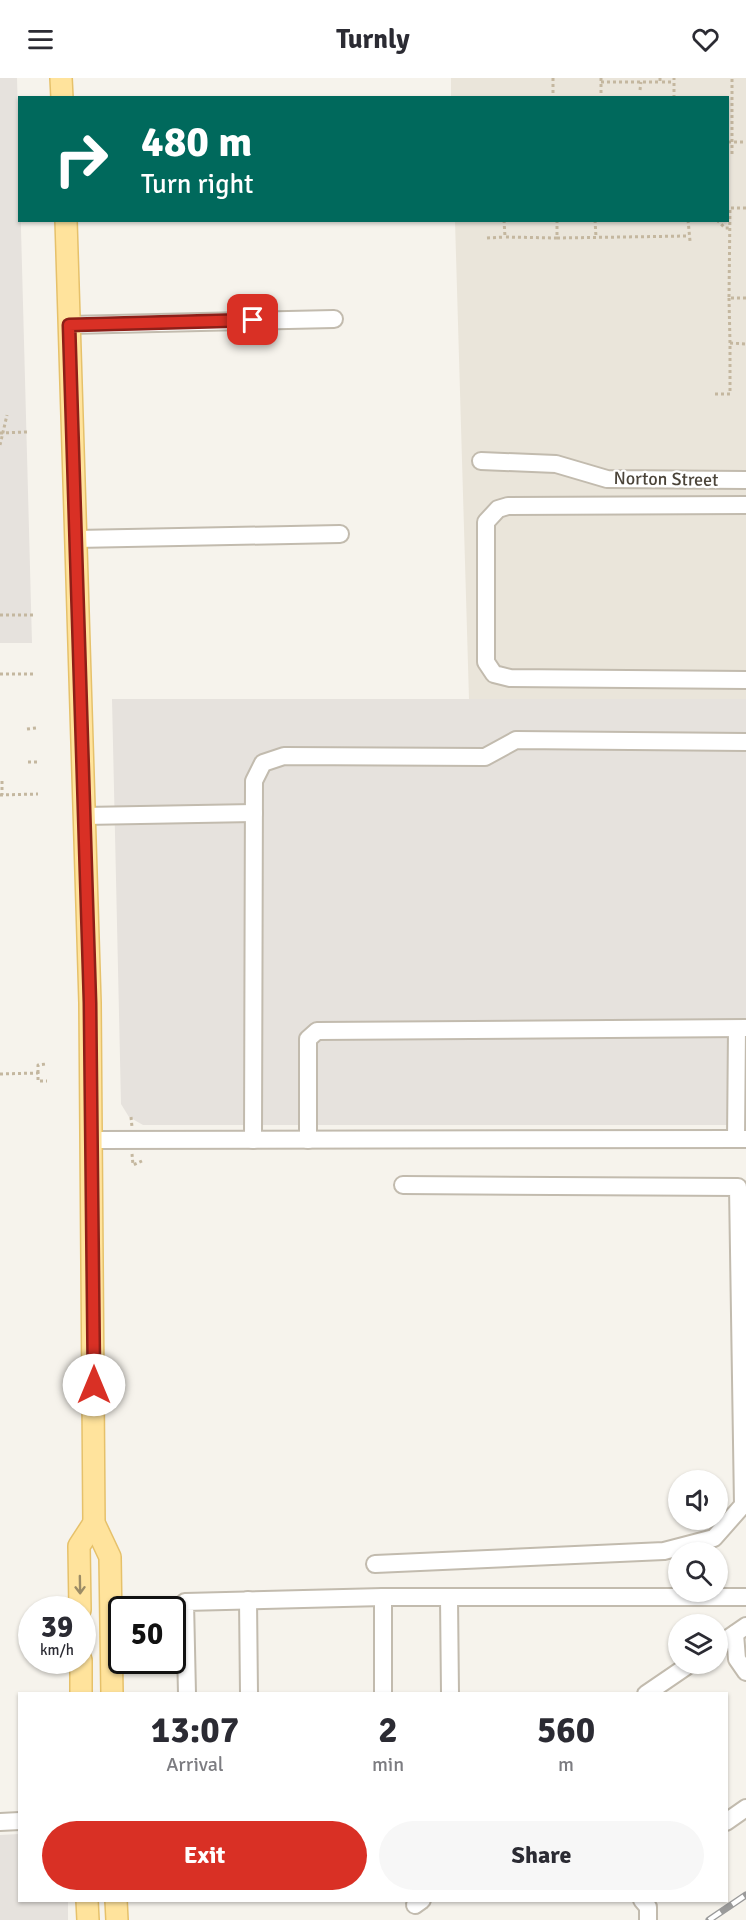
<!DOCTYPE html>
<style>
:root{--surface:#fff;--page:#f7f7f7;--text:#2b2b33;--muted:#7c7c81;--accent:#d93025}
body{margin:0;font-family:Signika,sans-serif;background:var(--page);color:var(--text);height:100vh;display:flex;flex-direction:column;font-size:22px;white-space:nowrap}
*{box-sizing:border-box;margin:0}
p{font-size:20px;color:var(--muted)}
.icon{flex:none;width:33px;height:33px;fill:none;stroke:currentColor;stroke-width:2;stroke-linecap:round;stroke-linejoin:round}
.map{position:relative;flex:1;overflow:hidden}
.side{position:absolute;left:18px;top:1614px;width:710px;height:210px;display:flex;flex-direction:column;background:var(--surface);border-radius:0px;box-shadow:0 2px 4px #0004}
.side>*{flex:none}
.hud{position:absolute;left:18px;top:18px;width:711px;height:126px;border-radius:0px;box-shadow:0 2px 4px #0004;background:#00695c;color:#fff;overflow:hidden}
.buttons{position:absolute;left:668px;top:1392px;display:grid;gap:12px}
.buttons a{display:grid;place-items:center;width:60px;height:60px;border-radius:50%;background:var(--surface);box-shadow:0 2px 4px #0004;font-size:30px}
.speed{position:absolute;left:18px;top:1518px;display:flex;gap:12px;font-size:30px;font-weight:700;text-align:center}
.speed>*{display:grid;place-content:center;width:78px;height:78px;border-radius:50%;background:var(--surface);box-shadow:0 2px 4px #0004;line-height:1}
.speed small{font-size:15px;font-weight:400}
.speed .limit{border:3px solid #111;border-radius:9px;background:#fff;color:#111}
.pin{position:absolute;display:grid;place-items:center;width:51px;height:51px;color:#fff;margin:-26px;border-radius:12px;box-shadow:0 3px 9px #0006}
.me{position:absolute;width:66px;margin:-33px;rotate:0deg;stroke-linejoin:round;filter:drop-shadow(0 0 4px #0008)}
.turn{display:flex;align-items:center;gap:21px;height:126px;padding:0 24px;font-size:27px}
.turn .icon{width:78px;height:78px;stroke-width:2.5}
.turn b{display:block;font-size:42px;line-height:51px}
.eta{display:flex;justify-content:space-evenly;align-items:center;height:102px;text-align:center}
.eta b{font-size:36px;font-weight:700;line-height:42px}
.button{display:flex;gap:12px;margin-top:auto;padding:12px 24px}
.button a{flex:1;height:69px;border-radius:36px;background:var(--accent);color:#fff;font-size:24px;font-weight:700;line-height:69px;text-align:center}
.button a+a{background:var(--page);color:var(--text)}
header{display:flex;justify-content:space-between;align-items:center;height:78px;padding:0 24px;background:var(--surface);font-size:27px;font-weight:700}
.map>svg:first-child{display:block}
.residential{fill:#eae5da}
.industrial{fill:#e6e2dd}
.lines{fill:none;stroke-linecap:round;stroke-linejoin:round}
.minor-casing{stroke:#c2bbae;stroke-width:20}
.major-casing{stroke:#e6c16a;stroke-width:24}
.path{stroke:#c4b79f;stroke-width:3;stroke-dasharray:3 3;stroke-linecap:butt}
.minor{stroke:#fff;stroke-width:16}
.major{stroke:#ffe39c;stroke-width:21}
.rail-casing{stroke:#9a9a9a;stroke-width:7}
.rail{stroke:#fff;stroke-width:4.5;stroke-dasharray:14;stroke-linecap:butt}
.oneway{stroke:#9c8c66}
.route-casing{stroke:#8d1f18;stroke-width:15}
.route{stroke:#d93025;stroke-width:10}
.labels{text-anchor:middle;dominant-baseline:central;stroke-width:4.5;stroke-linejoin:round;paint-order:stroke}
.street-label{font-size:18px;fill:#4b4439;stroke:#fff}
</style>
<header><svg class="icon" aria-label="menu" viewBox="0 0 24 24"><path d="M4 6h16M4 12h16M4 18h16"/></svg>Turnly<svg class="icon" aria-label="heart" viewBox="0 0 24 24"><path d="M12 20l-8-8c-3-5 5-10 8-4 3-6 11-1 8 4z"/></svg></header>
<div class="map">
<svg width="746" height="1842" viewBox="0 0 746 1842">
<rect width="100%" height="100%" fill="#f6f3ec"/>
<!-- residential -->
<path class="residential" d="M451 0H746V621H469L455 143 728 142V20L451 19Z"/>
<!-- industrial -->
<g class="industrial">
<path d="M0 0H17L32 565H0Z"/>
<path d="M112 621H746V1047H143L129 1039 121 1026Z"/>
<path d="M19 1756 20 1822 68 1823V1842H0V1757Z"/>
</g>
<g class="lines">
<defs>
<g id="minor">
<path d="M69 247 334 241"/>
<path d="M481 383 556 386 607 401 746 402"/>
<path d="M746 427 508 428 498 431 486 444V584L494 596 510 600 746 602"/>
<path d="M76 461 340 456"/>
<path d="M84 738 254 735"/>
<path d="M736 1061 737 951"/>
<path d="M92 1062 746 1061"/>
<path d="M253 1062 254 703 263 685 284 678 485 679 516 662 746 664"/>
<path d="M308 1062V961L317 953 746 950"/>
<path d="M375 1486 664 1473 714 1460 743 1427 738 1109 403 1107"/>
<path d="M383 1519V1616"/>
<path d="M449 1520 450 1616"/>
<path d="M248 1522 249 1616"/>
<path d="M735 1556 737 1581 746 1594"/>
<path d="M717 1568 746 1548"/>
<path d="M187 1616 185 1524 383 1519H746"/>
<path d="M646 1616 690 1586"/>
<path d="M0 1744 20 1743"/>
<path d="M726 1744 746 1730"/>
<path d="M642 1822 648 1829V1842"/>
<path d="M415 1827 422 1822"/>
</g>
<g id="major">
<path d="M61 0 62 20"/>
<path d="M66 142 90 925 94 1445 110 1479 112 1616"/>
<path d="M80 1532 79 1468 94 1445"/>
<path d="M81 1582V1616"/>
<path d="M87 1822 88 1842"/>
<path d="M116 1822 117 1842"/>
</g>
</defs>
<!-- minor casing -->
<use href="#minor" class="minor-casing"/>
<!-- major casing -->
<use href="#major" class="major-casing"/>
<!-- path -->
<g class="path">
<path d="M553 0V20"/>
<path d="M601 0V20"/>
<path d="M660 0V4H674"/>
<path d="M601 4H660"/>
<path d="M640 12 641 4"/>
<path d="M674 20V0"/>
<path d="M728 64H746"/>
<path d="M732 76V0"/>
<path d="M746 130H730L729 220H746"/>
<path d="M504 142 505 159 557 160"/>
<path d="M557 142V160L688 158"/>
<path d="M595 142 596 159"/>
<path d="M688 142 690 163"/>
<path d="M717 142 725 150H730"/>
<path d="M487 160 505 159"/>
<path d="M729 220 730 265"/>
<path d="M715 316H730V265L746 266"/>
<path d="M0 355 27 354"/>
<path d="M0 367 7 337"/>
<path d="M0 537H33"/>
<path d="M0 596H34"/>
<path d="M27 651 36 650"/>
<path d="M28 684H37"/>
<path d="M2 703V717"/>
<path d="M0 717 38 716"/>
<path d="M38 995V987L46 986"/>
<path d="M0 996 38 995V1003H47"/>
<path d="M131 1039 132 1049"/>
<path d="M132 1076 133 1087 142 1083"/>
</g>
<!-- minor -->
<use href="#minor" class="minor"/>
<!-- major -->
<use href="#major" class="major"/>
<defs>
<path id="rail" d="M709 1842 746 1817"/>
</defs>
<!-- rail casing -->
<use href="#rail" class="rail-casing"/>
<!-- rail -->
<use href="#rail" class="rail"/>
</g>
<!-- one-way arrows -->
<defs><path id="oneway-shaft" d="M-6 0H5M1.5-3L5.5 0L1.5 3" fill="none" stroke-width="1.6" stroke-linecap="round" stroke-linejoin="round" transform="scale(1.5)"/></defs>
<use class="oneway" href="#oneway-shaft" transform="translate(80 1507) rotate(89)"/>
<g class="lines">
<defs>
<path id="route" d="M94 1307 90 925 69 247 253 242"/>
</defs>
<!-- route casing -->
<use href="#route" class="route-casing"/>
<!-- route -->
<use href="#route" class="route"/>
</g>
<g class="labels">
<!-- street labels -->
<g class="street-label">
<text transform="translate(666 401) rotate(1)">Norton Street</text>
</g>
</g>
</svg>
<div class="buttons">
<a><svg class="icon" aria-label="sound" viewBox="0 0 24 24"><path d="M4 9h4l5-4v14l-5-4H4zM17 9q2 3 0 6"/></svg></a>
<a><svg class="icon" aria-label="search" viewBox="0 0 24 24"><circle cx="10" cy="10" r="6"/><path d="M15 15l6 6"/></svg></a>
<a><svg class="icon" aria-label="layers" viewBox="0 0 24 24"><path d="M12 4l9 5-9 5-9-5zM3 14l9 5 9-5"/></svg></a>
</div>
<div class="speed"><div>39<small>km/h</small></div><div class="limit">50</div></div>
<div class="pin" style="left:253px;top:242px;background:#d93025"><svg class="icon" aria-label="arrive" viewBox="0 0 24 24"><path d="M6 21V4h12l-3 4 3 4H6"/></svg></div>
<svg class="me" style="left:94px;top:1307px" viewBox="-20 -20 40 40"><circle r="19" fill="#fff"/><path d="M0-13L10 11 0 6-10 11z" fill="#d93025"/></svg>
<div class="hud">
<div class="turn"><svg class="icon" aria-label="right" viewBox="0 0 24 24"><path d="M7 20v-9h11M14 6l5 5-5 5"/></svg><div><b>480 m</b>Turn right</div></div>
</div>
<section class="side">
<div class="eta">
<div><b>13:07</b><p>Arrival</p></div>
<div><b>2</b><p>min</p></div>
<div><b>560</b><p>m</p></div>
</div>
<div class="button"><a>Exit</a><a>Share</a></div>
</section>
</div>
